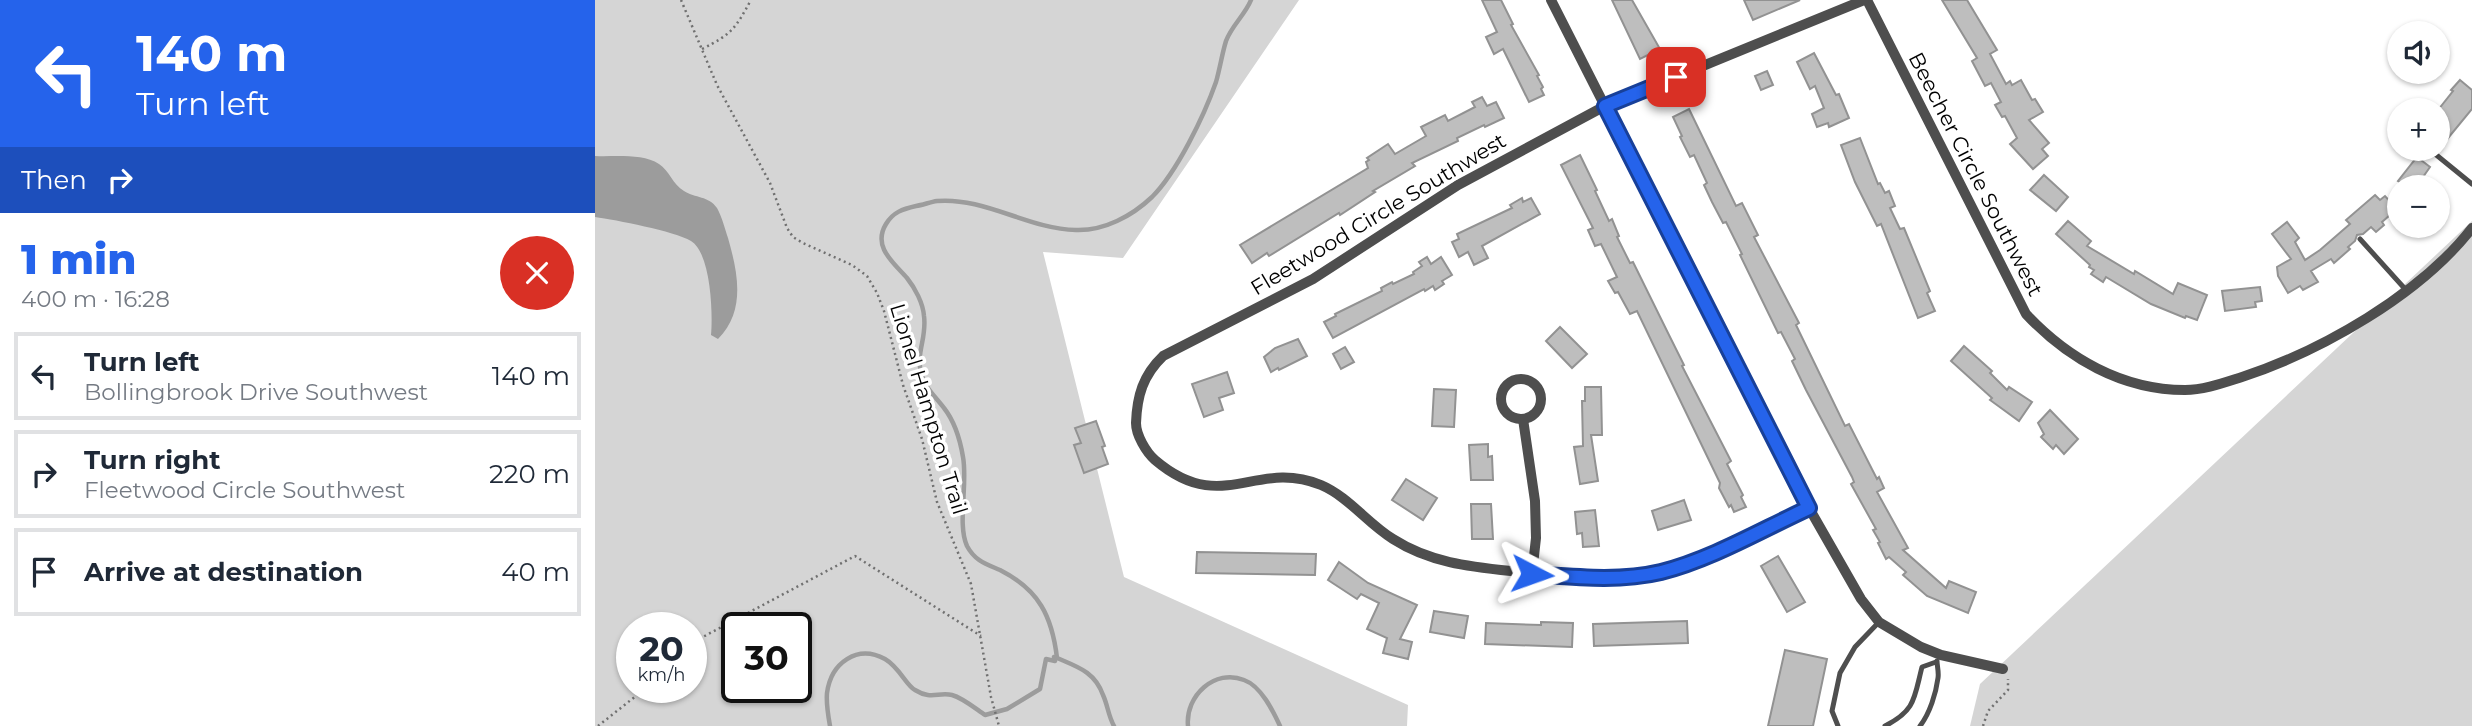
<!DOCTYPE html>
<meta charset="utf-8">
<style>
:root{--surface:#fff;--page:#f6f6f7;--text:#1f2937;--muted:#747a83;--line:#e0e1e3;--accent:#2563eb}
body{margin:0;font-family:Montserrat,sans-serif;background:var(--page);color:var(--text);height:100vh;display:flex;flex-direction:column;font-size:26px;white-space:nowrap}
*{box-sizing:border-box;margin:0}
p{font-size:23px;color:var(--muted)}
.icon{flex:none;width:38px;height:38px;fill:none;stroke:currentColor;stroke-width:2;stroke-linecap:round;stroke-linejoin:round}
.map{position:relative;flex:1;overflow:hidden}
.details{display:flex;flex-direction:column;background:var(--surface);width:595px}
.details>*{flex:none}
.banner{background:#2563eb;color:#fff;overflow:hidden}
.fabs{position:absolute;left:1792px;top:21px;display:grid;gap:14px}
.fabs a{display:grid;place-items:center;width:63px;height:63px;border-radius:50%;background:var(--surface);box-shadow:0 2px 5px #0004;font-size:35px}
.speed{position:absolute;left:21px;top:612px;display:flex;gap:14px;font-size:35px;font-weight:700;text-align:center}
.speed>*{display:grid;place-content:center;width:91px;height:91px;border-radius:50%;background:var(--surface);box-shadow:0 2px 5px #0004;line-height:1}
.speed small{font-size:18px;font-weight:400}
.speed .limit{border:4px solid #111;border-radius:10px;background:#fff;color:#111}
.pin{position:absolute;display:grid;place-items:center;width:60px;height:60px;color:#fff;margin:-30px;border-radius:14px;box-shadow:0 4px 10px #0006}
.me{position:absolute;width:77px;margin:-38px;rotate:94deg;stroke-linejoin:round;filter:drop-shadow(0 0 5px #0008)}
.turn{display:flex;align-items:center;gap:24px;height:147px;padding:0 21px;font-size:32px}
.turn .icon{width:91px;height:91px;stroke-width:2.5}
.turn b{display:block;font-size:49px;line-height:60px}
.then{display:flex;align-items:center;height:66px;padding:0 21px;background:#0003;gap:14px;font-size:26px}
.round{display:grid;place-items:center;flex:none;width:74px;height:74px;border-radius:37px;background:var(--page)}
.overview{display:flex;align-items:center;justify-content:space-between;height:119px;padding:0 21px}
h1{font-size:42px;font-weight:800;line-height:52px;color:var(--accent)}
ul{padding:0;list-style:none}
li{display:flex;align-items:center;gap:21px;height:88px;margin:0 14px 10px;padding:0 7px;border:4px solid var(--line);border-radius:0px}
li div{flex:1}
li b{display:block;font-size:26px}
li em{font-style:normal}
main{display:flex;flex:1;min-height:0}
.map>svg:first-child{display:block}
.green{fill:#d5d5d5;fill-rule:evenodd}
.water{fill:#9c9c9c}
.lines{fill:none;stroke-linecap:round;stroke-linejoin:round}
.stream{stroke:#9c9c9c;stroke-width:4.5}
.building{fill:#bebebe;stroke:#929292;stroke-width:2}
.path{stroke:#707070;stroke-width:2.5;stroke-dasharray:2 3.5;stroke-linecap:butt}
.lane{stroke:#4e4e4e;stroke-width:5}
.street{stroke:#4e4e4e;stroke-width:10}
.route-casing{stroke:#184099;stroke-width:18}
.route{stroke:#2563eb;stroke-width:12}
.labels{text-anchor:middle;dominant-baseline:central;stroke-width:7;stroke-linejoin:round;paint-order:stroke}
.street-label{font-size:21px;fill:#000;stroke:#fff}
</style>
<main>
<section class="details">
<div class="banner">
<div class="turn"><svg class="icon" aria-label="left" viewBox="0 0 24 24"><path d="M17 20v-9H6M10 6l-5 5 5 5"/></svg><div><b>140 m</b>Turn left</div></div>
<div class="then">Then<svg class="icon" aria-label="right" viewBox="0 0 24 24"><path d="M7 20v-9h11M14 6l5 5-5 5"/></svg></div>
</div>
<div class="overview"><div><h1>1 min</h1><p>400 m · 16:28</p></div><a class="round" style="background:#d93025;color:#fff"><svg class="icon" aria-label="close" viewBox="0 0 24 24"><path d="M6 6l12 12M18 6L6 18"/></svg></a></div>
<ul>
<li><svg class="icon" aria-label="left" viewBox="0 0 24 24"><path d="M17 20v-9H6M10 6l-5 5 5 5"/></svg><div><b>Turn left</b><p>Bollingbrook Drive Southwest</p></div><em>140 m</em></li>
<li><svg class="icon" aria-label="right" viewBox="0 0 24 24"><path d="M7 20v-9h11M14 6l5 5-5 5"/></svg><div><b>Turn right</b><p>Fleetwood Circle Southwest</p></div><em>220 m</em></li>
<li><svg class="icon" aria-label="arrive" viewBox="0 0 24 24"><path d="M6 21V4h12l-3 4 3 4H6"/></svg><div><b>Arrive at destination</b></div><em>40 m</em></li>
</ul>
</section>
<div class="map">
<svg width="1877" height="726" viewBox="0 0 1877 726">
<rect width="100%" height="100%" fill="#fff"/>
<!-- green -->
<g class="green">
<path d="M0 0H704L528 258 448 252 529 577 813 705 812 726H0ZM37 628H96V688H37ZM142 628H201V688H142Z"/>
<path d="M1877 221V726H1375L1385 684Z"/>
</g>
<!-- water -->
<path class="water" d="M0 156C19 157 47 153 64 164 74 170 78 185 89 191 100 198 114 196 122 208 127 217 130 229 133 238 143 273 151 311 123 339L116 335C118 314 116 253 96 241 79 231 21 220 0 217Z"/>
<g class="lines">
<!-- stream -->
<g class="stream">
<path d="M462 658C457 616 444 590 405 570 391 564 380 561 372 546 362 524 373 484 368 457 365 439 360 422 349 408 340 396 330 388 326 373 321 351 332 338 329 316 328 303 320 288 312 278 299 263 277 247 291 224 298 212 308 209 321 206 328 205 335 202 342 201 390 197 433 229 481 230 509 231 537 216 557 197 582 172 609 116 621 82 625 68 627 54 631 41 637 25 650 15 656 0"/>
<path d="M462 658C483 667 500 672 508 695 513 706 513 715 519 726"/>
<path d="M235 726C233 715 231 704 232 693 236 663 262 644 290 659 304 667 311 685 320 690 336 700 343 692 357 695 368 698 381 709 390 715L412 709 445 689 451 659 460 661 459 657"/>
<path d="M593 726C590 696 620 668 649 680 666 686 678 711 685 726"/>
</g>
</g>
<!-- building -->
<g class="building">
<path d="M887 0H906L918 24 916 25 944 75 942 76 948 87 946 89 949 95 934 102 908 49 899 54 891 37 902 32Z"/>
<path d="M1017 0H1037L1065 49 1045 59Z"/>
<path d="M1149 0H1205L1158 20Z"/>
<path d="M1347 0H1372L1402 50 1395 54 1411 84 1415 81 1417 85 1426 80 1437 100 1440 99 1448 112 1434 120 1454 143 1447 149 1453 156 1438 169 1415 144 1422 138 1410 116 1407 117 1400 105 1406 102 1396 83 1390 86 1377 61 1382 58Z"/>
<path d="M1219 53 1241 95 1244 94 1254 118 1234 127 1233 123 1222 127 1217 114 1229 108 1220 86 1215 89 1202 62Z"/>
<path d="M1172 71 1178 85 1166 90 1160 76Z"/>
<path d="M1865 80 1877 90V109L1849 143 1843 138V110L1858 91 1856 90Z"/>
<path d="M887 97 892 106 901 102 909 118 890 127 889 125 862 138 863 141 817 163 820 166 778 191 780 192 745 215 744 213 674 256 672 253 657 263 645 245 773 168 771 162 774 160 772 158 793 144 800 154 831 136 826 127 850 115 853 121 880 107 877 102Z"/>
<path d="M1094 109 1141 206 1147 203 1163 235 1159 237 1204 323 1201 325 1250 426 1254 424 1282 479 1284 477 1289 488 1282 492 1313 548 1308 550 1351 588 1354 581 1381 592 1373 613 1332 596 1308 575 1311 572 1294 557 1291 559 1283 543 1285 542 1278 530 1281 529 1256 484 1259 482 1257 477 1211 390 1197 361 1200 359 1186 332 1183 333 1145 255 1147 254 1131 222 1128 223 1117 202 1109 185 1112 183 1099 155 1095 157 1085 137 1087 136 1078 117Z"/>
<path d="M1265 138 1283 184 1285 183 1290 193 1294 191 1300 206 1295 208 1305 229 1309 228 1335 291 1332 293 1340 311 1323 318 1286 224 1282 226 1260 182 1246 145Z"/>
<path d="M985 155 1002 190 1000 191 1014 221 1017 219 1024 236 1022 237 1035 263 1038 262 1074 335 1089 365 1087 366 1136 461 1132 464 1148 495 1146 497 1151 507 1139 512 1136 505 1134 507 1124 488 1125 483 1042 311 1035 314 1023 292 1020 293 1013 281 1022 277 1006 244 1000 246 993 230 998 228 966 165Z"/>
<path d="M1822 157 1835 167 1821 187H1812L1803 181Z"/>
<path d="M1449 175 1473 197 1461 211 1435 190Z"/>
<path d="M1780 195 1785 200 1790 196 1802 209 1787 222 1789 225 1781 232 1776 227 1768 234 1762 235 1760 241 1753 247 1755 249 1739 263 1736 259 1716 271 1723 282 1708 290 1705 286 1693 293 1683 276 1682 267 1696 259 1677 234 1692 222 1704 238 1700 242 1710 260 1725 250 1755 224 1751 220Z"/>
<path d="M927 198 928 202 936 198 945 214 887 246 893 258 879 265 873 252 864 257 857 242 864 239 862 234 917 208 915 205Z"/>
<path d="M1473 221 1496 241 1492 246 1539 274 1540 271 1578 294 1583 283 1612 295 1602 320 1591 316 1590 318 1556 304 1511 277 1508 282 1496 274 1499 270 1494 267 1495 265 1461 234Z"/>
<path d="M832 257 836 264 846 257 857 275 847 281 849 284 840 290 838 286 830 291 829 289 738 338 729 322 741 316 740 314 787 291 786 288 797 282 798 284 819 274 818 272 827 266 824 262Z"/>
<path d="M1665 287 1667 301 1660 302 1661 307 1630 311 1627 291Z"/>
<path d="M965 327 992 354 977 368 951 341Z"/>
<path d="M703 339 712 356 684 370 683 368 676 372 669 357 680 348Z"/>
<path d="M1369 346 1397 371 1395 373 1412 390 1414 387 1437 402 1424 421 1395 400 1397 398 1356 361Z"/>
<path d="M750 347 759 362 746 369 738 354Z"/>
<path d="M632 372 639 393 624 398 628 410 609 417 597 384Z"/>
<path d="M990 387H1006L1007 435H996L1003 481 985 484 979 447 988 446 987 401H990Z"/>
<path d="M839 389 861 390 859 427 837 426Z"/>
<path d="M1455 410 1483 439 1469 454 1461 445 1458 449 1446 437 1449 434 1443 423Z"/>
<path d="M501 421 510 446 507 447 513 464 489 473 479 445 486 443 480 428Z"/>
<path d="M893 444V457L897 456 898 480H876L874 445Z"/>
<path d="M811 479 842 498 828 520 797 500Z"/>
<path d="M1089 500 1096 520 1063 530 1057 511Z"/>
<path d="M876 504H896L898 539H877Z"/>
<path d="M1000 510 1004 546 988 547 987 533 982 534 980 512Z"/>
<path d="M602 552 721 554 720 575 601 573Z"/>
<path d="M1183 556 1210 602 1192 612 1166 566Z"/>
<path d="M744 562 773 583 822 605 805 639 817 642 813 659 788 653 792 638 772 629 784 603 766 594 762 599 733 580Z"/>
<path d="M839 611 873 616 869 638 835 632Z"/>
<path d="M1092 621 1093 643 999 646 998 624Z"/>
<path d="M946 622 978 623 977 647 890 644 891 623 946 625Z"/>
<path d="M1190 650 1232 659 1218 726H1173Z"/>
</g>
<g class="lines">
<!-- path -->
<g class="path">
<path d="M86 0 122 85 175 183 192 228 198 237 208 243 257 265 272 276 282 293 289 311 308 385 327 439 342 502 376 584 396 697 404 726"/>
<path d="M107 49C137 34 140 29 156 0"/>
<path d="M96 646 104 639 260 556 386 636"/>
<path d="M3 726 51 688"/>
<path d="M1388 726 1393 711 1413 690V679"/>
</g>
<!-- lane -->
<g class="lane">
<path d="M1834 149 1877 184"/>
<path d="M1765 239 1811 290"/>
<path d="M1243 726 1237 711 1245 673 1260 647 1284 622"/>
<path d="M1290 726C1321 710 1319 698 1327 667L1341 662"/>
<path d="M1325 726C1335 713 1341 693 1343 678 1344 672 1342 666 1342 661"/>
</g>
<!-- street -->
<g class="street">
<path d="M956 0 1214 508 1266 599 1284 622 1326 647 1346 655 1408 669"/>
<path d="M1272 0 1431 314C1472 358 1527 390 1590 390 1609 390 1628 383 1647 377 1726 351 1825 295 1877 228"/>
<circle cx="926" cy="399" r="20"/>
<path d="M928 419 940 501 941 538 937 574"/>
<path d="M1214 508C1147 539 1080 579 1004 578 978 578 951 575 925 572 879 567 837 564 798 539 772 523 754 497 726 485 660 458 627 517 560 460 551 452 541 435 541 423 542 396 548 375 568 356L718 279 863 185 1010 106 1269 0"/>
</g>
</g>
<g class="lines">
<defs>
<path id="route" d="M937 574C980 577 1024 582 1066 572 1117 559 1166 530 1214 508L1010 106 1081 77"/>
</defs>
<!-- route casing -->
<use href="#route" class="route-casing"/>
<!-- route -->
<use href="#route" class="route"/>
</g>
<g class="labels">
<!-- street labels -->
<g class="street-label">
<text transform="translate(1381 174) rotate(63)">Beecher Circle Southwest</text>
<text transform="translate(783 214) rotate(-31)">Fleetwood Circle Southwest</text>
<text transform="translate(334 409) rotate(73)">Lionel Hampton Trail</text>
</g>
</g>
</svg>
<div class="fabs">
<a><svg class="icon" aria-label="sound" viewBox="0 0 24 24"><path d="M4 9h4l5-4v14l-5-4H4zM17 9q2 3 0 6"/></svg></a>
<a>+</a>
<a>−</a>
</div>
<div class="speed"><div>20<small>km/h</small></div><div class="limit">30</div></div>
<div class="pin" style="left:1081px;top:77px;background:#d93025"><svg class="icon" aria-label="arrive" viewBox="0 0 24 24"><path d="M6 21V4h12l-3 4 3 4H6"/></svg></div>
<svg class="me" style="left:937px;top:574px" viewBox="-20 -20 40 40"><path d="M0-17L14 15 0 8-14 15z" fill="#2563eb" stroke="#fff" stroke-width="4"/></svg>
</div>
</main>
